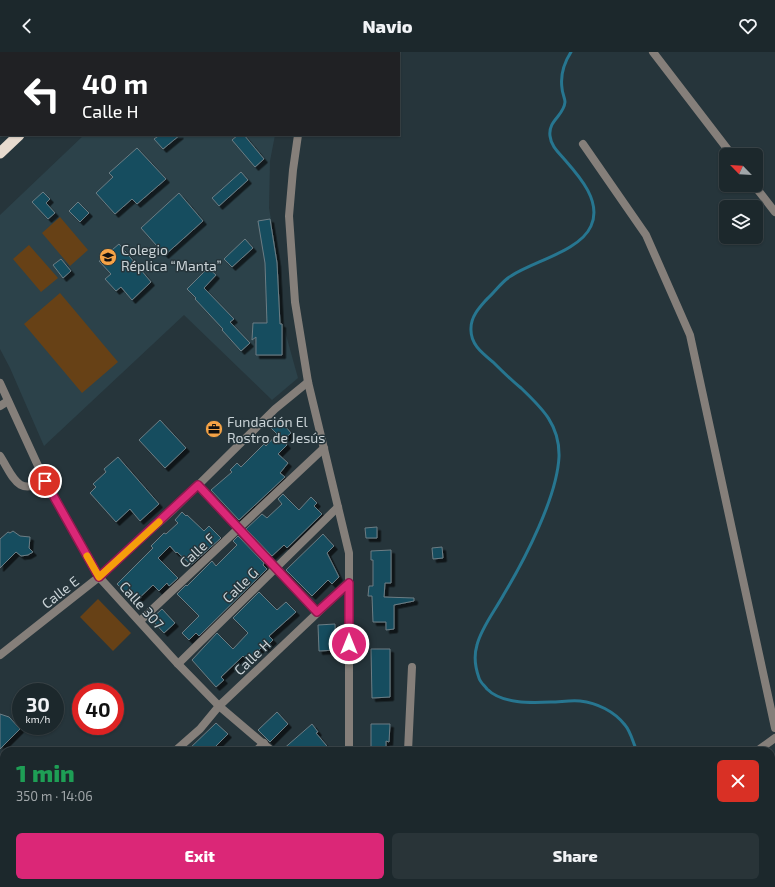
<!DOCTYPE html>
<meta charset="utf-8">
<style>
:root{--surface:#1c282c;--page:#293438;--text:#f1f3f6;--muted:#a0a6a9;--line:#3a4448;--accent:#db2777}
body{margin:0;font-family:"Exo 2",sans-serif;background:var(--page);color:var(--text);height:100vh;display:flex;flex-direction:column;font-size:15px;white-space:nowrap}
*{box-sizing:border-box;margin:0}
p{font-size:13px;color:var(--muted)}
.icon{flex:none;width:22px;height:22px;fill:none;stroke:currentColor;stroke-width:2;stroke-linecap:round;stroke-linejoin:round}
.map{position:relative;flex:1;overflow:hidden}
.panel{position:absolute;left:0px;top:695px;width:775px;height:140px;display:flex;flex-direction:column;background:var(--surface);border-radius:12px 12px 0 0;box-shadow:0 1px 3px #0004,0 0 0 1px var(--line)}
.panel>*{flex:none}
.hud{position:absolute;left:0px;top:0px;width:400px;height:84px;box-shadow:0 1px 3px #0004,0 0 0 1px var(--line);background:#202124;color:#fff;overflow:hidden}
.needle{width:26px;rotate:295deg}
.fabs{position:absolute;left:719px;top:96px;display:grid;gap:8px}
.fabs a{display:grid;place-items:center;width:44px;height:44px;border-radius:6px;background:var(--surface);box-shadow:0 1px 3px #0004,0 0 0 1px var(--line);font-size:20px}
.speed{position:absolute;left:12px;top:631px;display:flex;gap:8px;font-size:20px;font-weight:700;text-align:center}
.speed>*{display:grid;place-content:center;width:52px;height:52px;border-radius:50%;background:var(--surface);box-shadow:0 1px 3px #0004,0 0 0 1px var(--line);line-height:1}
.speed small{font-size:10px;font-weight:400}
.speed .limit{border:6px solid #d22;background:#fff;color:#111}
.pin{position:absolute;display:grid;place-items:center;width:34px;height:34px;color:#fff;margin:-17px;border:2px solid #fff;border-radius:50%;box-shadow:0 1px 4px #0007}
.me{position:absolute;width:44px;margin:-22px;rotate:0deg;stroke-linejoin:round;filter:drop-shadow(0 0 3px #0008)}
.turn{display:flex;align-items:center;gap:14px;height:84px;padding:0 16px;font-size:18px}
.turn .icon{width:52px;height:52px;stroke-width:2.5}
.turn b{display:block;font-size:28px;line-height:34px}
.round{display:grid;place-items:center;flex:none;width:42px;height:42px;border-radius:6px;background:var(--page)}
.head{display:flex;align-items:center;justify-content:space-between;height:68px;padding:0 16px}
h1{font-size:24px;font-weight:800;line-height:30px;color:#1e9e55}
.primary-button{display:flex;gap:8px;margin-top:auto;padding:8px 16px}
.primary-button a{flex:1;height:46px;border-radius:6px;background:var(--accent);color:#fff;font-size:16px;font-weight:800;line-height:46px;text-align:center}
.primary-button a+a{background:var(--page);color:var(--text)}
header{display:flex;justify-content:space-between;align-items:center;height:52px;padding:0 16px;background:var(--surface);font-size:18px;font-weight:800}
.map>svg:first-child{display:block}
.built{fill:#2c424a}
.green{fill:#674116}
.lines{fill:none;stroke-linecap:round;stroke-linejoin:round}
.stream{stroke:#277690;stroke-width:3}
.building{fill:#154d5f;stroke:#6c7d84;filter:url(#shadow)}
.minor{stroke:#857f7a;stroke-width:8}
.tertiary{stroke:#857f7a;stroke-width:8}
.trunk{stroke:#e7dbcf;stroke-width:11}
.route-casing{stroke:#8e194d;stroke-width:10}
.route{stroke:#db2777;stroke-width:7}
.slow{stroke:#f59e0b;stroke-width:7}
.labels{text-anchor:middle;dominant-baseline:central;stroke-width:3;stroke-linejoin:round;paint-order:stroke}
.poi-label{font-size:14px;fill:#cad3d7;stroke:#26353b;text-anchor:start}
.street-label{font-size:14px;fill:#cad3d7;stroke:#26353b}
</style>
<header><svg class="icon" aria-label="back" viewBox="0 0 24 24"><path d="M15 5l-7 7 7 7"/></svg>Navio<svg class="icon" aria-label="heart" viewBox="0 0 24 24"><path d="M12 20l-8-8c-3-5 5-10 8-4 3-6 11-1 8 4z"/></svg></header>
<div class="map">
<svg width="775" height="835" viewBox="0 0 775 835">
<defs>
<filter id="shadow"><feDropShadow dx="3.5" dy="3.5" stdDeviation="0" flood-color="#0009"/></filter>
</defs>
<rect width="100%" height="100%" fill="#26353b"/>
<!-- built -->
<path class="built" d="M84 83H275L270 109 269 156 278 208 281 265 298 326 272 348 184 263 44 394 10 316 0 297V163Z"/>
<!-- green -->
<g class="green">
<path d="M60 165 88 198 70 214 42 181Z"/>
<path d="M29 193 58 226 41 240 13 207Z"/>
<path d="M60 241 118 310 82 341 24 272Z"/>
<path d="M98 547 131 581 113 599 80 565Z"/>
</g>
<g class="lines">
<!-- stream -->
<path class="stream" d="M571 0C564 11 560 22 562 36 562 41 565 46 565 50 564 64 548 68 550 84 551 94 558 100 565 108 580 125 602 150 591 174 580 199 534 209 511 224 502 229 495 240 487 247 480 255 471 264 471 276 470 292 482 301 493 310 502 319 511 328 521 336 542 356 560 373 559 405 557 445 525 507 504 542 496 557 481 576 477 593 474 603 475 615 479 626 480 630 484 633 487 637 502 652 531 651 551 650 560 650 570 648 580 649 597 651 614 659 625 673 631 680 633 691 637 699"/>
</g>
<!-- building -->
<g class="building">
<path d="M160 83H180L163 97 154 87Z"/>
<path d="M238 83H244L264 107 255 115 232 88Z"/>
<path d="M137 96 166 127 137 152 132 147 115 162 96 141 113 125 109 121Z"/>
<path d="M241 120 248 128 219 154 212 146Z"/>
<path d="M43 140 50 147 46 151 55 161 48 167 32 150Z"/>
<path d="M179 141 203 169 165 203 141 176Z"/>
<path d="M78 150 89 161 80 170 69 159Z"/>
<path d="M270 167 277 211 280 272H282V303H256V285L252 288 253 271H267L265 211 258 169Z"/>
<path d="M245 187 253 196 232 215 224 207Z"/>
<path d="M119 192 151 230 132 248 121 235 116 239 105 227 111 222 99 209Z"/>
<path d="M61 207 71 219 63 226 53 213Z"/>
<path d="M208 216 216 223 204 236 234 267 230 270 250 291 241 299 222 278 223 277 195 247 196 246 187 237Z"/>
<path d="M160 368 186 396 165 416 139 388Z"/>
<path d="M280 368 291 381 283 388 287 393 278 402 288 411 280 421 285 425 239 468 211 438 232 420 230 418 237 411 241 415 264 392 266 394 277 382 271 376Z"/>
<path d="M118 405 159 452 140 469 130 457 116 470 90 441 96 435 93 432 106 420 104 417Z"/>
<path d="M283 442 299 458 311 445 317 451 314 454 322 462 287 496 284 493 272 504 246 477 262 462 267 466 282 452 278 447Z"/>
<path d="M182 460 186 464 187 463 204 479 209 474 221 486 191 513 177 500 176 501 170 494 158 506 178 526 169 534 167 531 159 539 153 533 135 550 117 532 153 496 151 494 164 481 166 482 178 471 175 468Z"/>
<path d="M377 475V486H366L365 476Z"/>
<path d="M13 479 20 484 30 485 29 496 33 500 28 503 21 504 16 500 0 516V487L8 480 10 481Z"/>
<path d="M323 482 334 494 327 501 339 525 332 532 328 528 312 544 286 518Z"/>
<path d="M238 484 264 511 263 513 267 517 199 584 196 581 189 588 182 581 199 564 177 542 186 533 187 534 212 509 216 514 237 493 233 489Z"/>
<path d="M442 495 443 506 433 507 432 496Z"/>
<path d="M391 498V531H385L384 545 414 546V549L394 553V577L386 578V570H373L372 544H368L369 534H373V508H371V499Z"/>
<path d="M259 540 277 558 286 550 296 560 269 584 273 588 264 597 262 595 248 609 243 604 221 625 224 628 216 635 192 608 217 581 233 597 248 581 233 566Z"/>
<path d="M162 557 175 571 164 581 151 567Z"/>
<path d="M335 572 336 598 319 599 318 573Z"/>
<path d="M371 597H390V645L372 646Z"/>
<path d="M277 660 288 672 270 690 258 678Z"/>
<path d="M0 662 9 665 20 677 0 697Z"/>
<path d="M216 671 228 682 211 699H187Z"/>
<path d="M312 672 318 680 316 681 331 699H281Z"/>
<path d="M371 672H390L389 690 386 689V699H371Z"/>
</g>
<g class="lines">
<!-- minor -->
<g class="minor">
<path d="M653 0 732 103"/>
<path d="M583 92 646 183 690 283 775 676"/>
<path d="M754 133 775 160"/>
<path d="M0 354 8 349"/>
<path d="M0 404C14 426 17 444 45 429"/>
<path d="M198 433 317 560"/>
<path d="M99 525 174 457 275 357 308 330"/>
<path d="M140 569 324 396"/>
<path d="M178 612 338 455"/>
<path d="M175 699 200 677 219 654 349 531"/>
<path d="M256 699 264 691"/>
<path d="M408 699 412 615"/>
<path d="M757 699 775 686"/>
<path d="M771 752 775 749"/>
<path d="M771 763 775 765"/>
<path d="M618 831 619 835"/>
<path d="M690 831 692 835"/>
<path d="M763 831 765 835"/>
<path d="M89 835 95 831"/>
<path d="M181 835 186 831"/>
<path d="M276 835 281 831"/>
<path d="M402 835V831"/>
<path d="M659 835 664 831"/>
</g>
<!-- tertiary -->
<g class="tertiary">
<path d="M18 0V1"/>
<path d="M309 1 310 0"/>
<path d="M298 83 293 118 289 164 295 250 308 330 349 501V699"/>
<path d="M0 331 45 429 99 525 178 612 219 654 272 699"/>
<path d="M0 603 99 525"/>
<path d="M0 816 4 822"/>
<path d="M10 831 12 835"/>
<path d="M354 831V835"/>
</g>
<!-- trunk -->
<g class="trunk">
<path d="M78 1 79 0"/>
<path d="M114 1 115 0"/>
<path d="M0 70 1 69"/>
<path d="M0 101 19 83"/>
</g>
</g>
<g class="lines">
<defs>
<path id="route" d="M45 429 99 525 198 433 317 560 349 531V592"/>
</defs>
<!-- route casing -->
<use href="#route" class="route-casing"/>
<!-- route -->
<use href="#route" class="route"/>
<!-- slow -->
<path class="slow" d="M87 504 99 525 159 470"/>
</g>
<!-- icons -->
<defs>
<symbol id="school-disc" viewBox="-11 -11 22 22"><circle r="9.5" fill="#f5a346" stroke="#26353b"/><path d="M0-5L7-2L0 1L-7-2ZM-4 1L0 2.5L4 1V4Q0 6-4 4Z" fill="#111"/></symbol>
<symbol id="office-disc" viewBox="-11 -11 22 22"><circle r="9.5" fill="#f5a346" stroke="#26353b"/><path d="M-6-3h4V-5.5h4V-3h4V5H-6ZM-1-4.5V-3h2v-1.5ZM-6 0V1H6V0Z" fill="#111"/></symbol>
</defs>
<g fill-rule="evenodd">
<use href="#school-disc" x="98" y="195" width="20" height="20"/>
<use href="#office-disc" x="204" y="367" width="20" height="20"/>
</g>
<g class="labels">
<!-- poi labels -->
<g class="poi-label">
<text x="121" y="197">Colegio<tspan x="121" dy="16">Réplica “Manta”</tspan></text>
<text x="227" y="369">Fundación El<tspan x="227" dy="16">Rostro de Jesús</tspan></text>
</g>
<!-- street labels -->
<g class="street-label">
<text transform="translate(197 498) rotate(-43)">Calle F</text>
<text transform="translate(240 533) rotate(-44)">Calle G</text>
<text transform="translate(60 540) rotate(-38)">Calle E</text>
<text transform="translate(142 553) rotate(48)">Calle 307</text>
<text transform="translate(252 605) rotate(-44)">Calle H</text>
</g>
</g>
</svg>
<div class="fabs">
<a><svg class="needle" viewBox="-14 -14 28 28"><path d="M0-13l5 13h-10z" fill="#e53935"/><path d="M0 13l5-13h-10z" fill="#a0a6a9"/></svg></a>
<a><svg class="icon" aria-label="layers" viewBox="0 0 24 24"><path d="M12 4l9 5-9 5-9-5zM3 14l9 5 9-5"/></svg></a>
</div>
<div class="speed"><div>30<small>km/h</small></div><div class="limit">40</div></div>
<div class="pin" style="left:45px;top:429px;background:#d93025"><svg class="icon" aria-label="arrive" viewBox="0 0 24 24"><path d="M6 21V4h12l-3 4 3 4H6"/></svg></div>
<svg class="me" style="left:349px;top:592px" viewBox="-20 -20 40 40"><circle r="17" fill="#db2777" stroke="#fff" stroke-width="3"/><path d="M0-11L8 9 0 5-8 9z" fill="#fff"/></svg>
<div class="hud">
<div class="turn"><svg class="icon" aria-label="left" viewBox="0 0 24 24"><path d="M17 20v-9H6M10 6l-5 5 5 5"/></svg><div><b>40 m</b>Calle H</div></div>
</div>
<section class="panel">
<div class="head"><div><h1>1 min</h1><p>350 m · 14:06</p></div><a class="round" style="background:#d93025;color:#fff"><svg class="icon" aria-label="close" viewBox="0 0 24 24"><path d="M6 6l12 12M18 6L6 18"/></svg></a></div>
<div class="primary-button"><a>Exit</a><a>Share</a></div>
</section>
</div>
